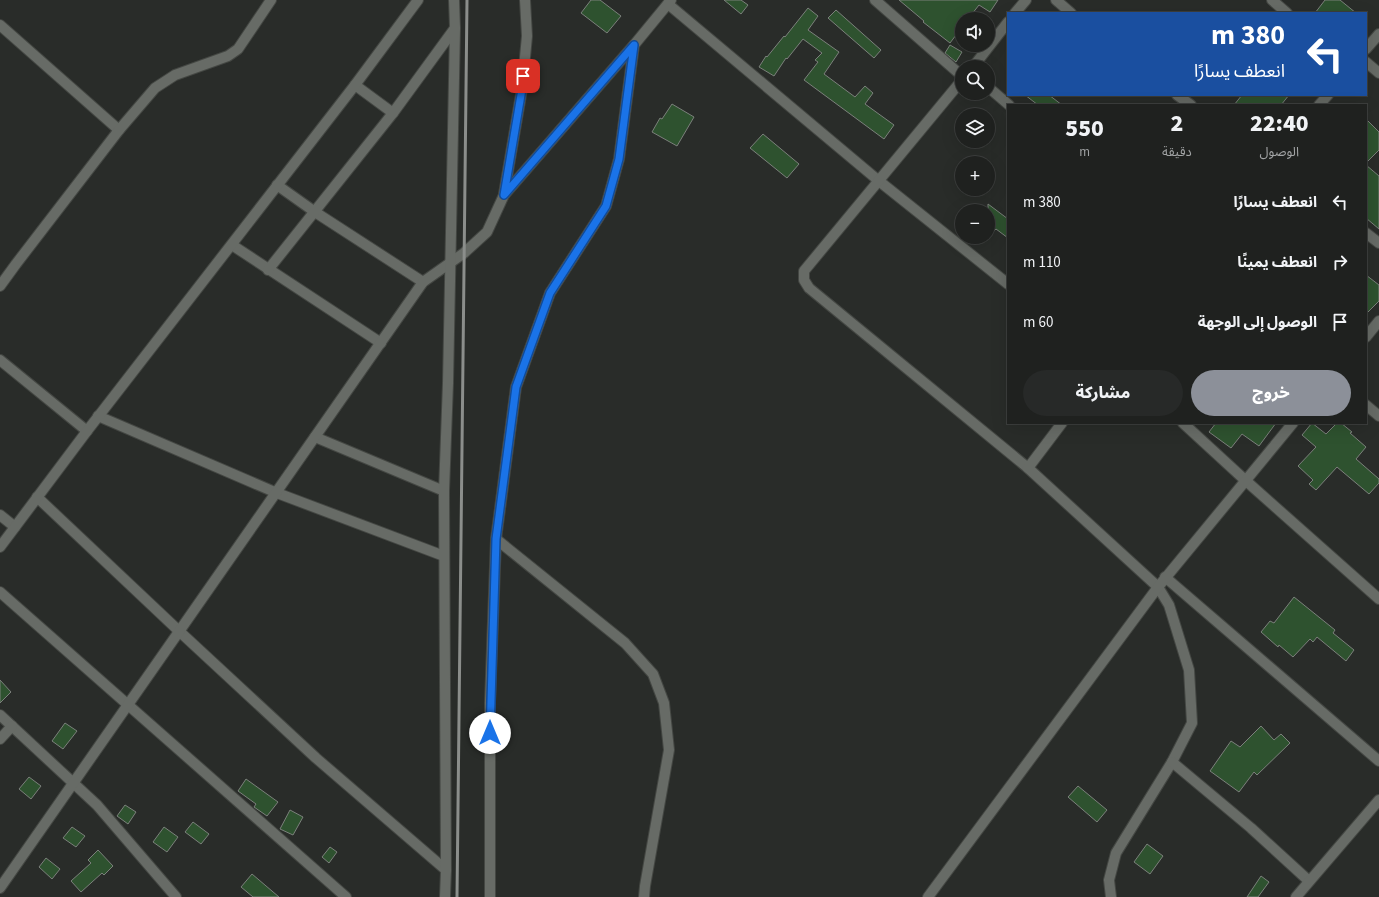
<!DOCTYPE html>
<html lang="ar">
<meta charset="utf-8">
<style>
:root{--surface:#1f211f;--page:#272928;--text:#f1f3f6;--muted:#a1a3a4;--line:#3c3e3d;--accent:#8c9099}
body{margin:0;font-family:"Source Sans 3","Noto Sans Arabic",sans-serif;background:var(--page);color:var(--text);direction:rtl;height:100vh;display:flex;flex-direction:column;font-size:15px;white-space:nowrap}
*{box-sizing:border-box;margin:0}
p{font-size:13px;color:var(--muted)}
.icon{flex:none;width:22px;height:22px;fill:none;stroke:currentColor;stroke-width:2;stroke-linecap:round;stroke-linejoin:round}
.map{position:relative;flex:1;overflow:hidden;direction:ltr}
.sheet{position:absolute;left:1007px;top:104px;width:360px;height:320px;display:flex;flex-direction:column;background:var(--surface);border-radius:0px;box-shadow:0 4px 16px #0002,0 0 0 1px var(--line);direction:rtl}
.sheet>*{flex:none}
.hud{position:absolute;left:1007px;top:12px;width:360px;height:84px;border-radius:0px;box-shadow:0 4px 16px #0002,0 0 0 1px var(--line);direction:rtl;background:#1a4fa0;color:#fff;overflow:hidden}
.controls{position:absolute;left:955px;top:12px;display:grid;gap:8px}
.controls a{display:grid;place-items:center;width:40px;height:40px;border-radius:50%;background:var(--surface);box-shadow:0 4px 16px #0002,0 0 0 1px var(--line);font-size:20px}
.pin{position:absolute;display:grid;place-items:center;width:34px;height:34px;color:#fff;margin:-17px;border-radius:8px;box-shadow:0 2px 6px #0006}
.me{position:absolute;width:44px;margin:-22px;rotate:0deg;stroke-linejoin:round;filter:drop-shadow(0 0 3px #0008)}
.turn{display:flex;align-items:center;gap:14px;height:84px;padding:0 16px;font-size:18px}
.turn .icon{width:52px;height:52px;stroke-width:2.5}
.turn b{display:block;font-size:28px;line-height:34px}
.eta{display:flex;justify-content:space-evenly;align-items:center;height:68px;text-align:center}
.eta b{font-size:24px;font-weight:800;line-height:28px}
.action{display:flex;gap:8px;margin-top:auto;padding:8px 16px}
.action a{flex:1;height:46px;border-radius:24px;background:var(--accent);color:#fff;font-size:16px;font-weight:800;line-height:46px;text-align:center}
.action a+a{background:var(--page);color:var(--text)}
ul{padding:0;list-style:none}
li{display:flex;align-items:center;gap:12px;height:60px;padding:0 16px}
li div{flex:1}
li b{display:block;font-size:15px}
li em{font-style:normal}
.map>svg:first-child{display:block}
.building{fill:#2e522f;stroke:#7b807b}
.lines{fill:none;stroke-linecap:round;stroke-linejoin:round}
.minor-casing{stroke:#444743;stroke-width:12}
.minor{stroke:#676b66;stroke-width:10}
.rail{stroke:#8b8e8b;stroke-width:3}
.route-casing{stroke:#114b97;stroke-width:10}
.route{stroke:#1a73e8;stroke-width:7}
</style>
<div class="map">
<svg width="1379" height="897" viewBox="0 0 1379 897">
<rect width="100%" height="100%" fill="#292c29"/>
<!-- building -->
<g class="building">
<path d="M591 0H600L621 16 607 33 581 13Z"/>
<path d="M724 0H741L748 5 741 14Z"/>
<path d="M899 0H998L990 12 979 5 968 19H962V27L950 43 923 22 924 21Z"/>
<path d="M1325 0H1340L1356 13H1315Z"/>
<path d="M808 8 818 16 808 30 839 52 824 74 855 97 865 86 873 93 865 104 894 125 884 139 804 80 818 62 815 60 822 53 803 39 787 59 786 58 774 76 759 67 766 56 767 57 784 36 785 37Z"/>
<path d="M836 10 881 50 874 58 828 18Z"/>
<path d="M950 45 962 52 956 62 945 53Z"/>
<path d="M1025 95H1049L1062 105H1038Z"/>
<path d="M1242 95H1289L1281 105H1234Z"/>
<path d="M672 104 694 117 677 146 652 132 660 118 662 119Z"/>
<path d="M1366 119 1379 132V150L1366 163Z"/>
<path d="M763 134 799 164 787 178 750 148Z"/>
<path d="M1366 165 1379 176V229L1366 218Z"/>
<path d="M988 204 1008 219V238L996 229 994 231 988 226Z"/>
<path d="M1366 275 1379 285V301L1366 314Z"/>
<path d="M1216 423H1276L1259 446 1242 434 1231 448 1209 432Z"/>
<path d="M1312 423 1326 434 1337 423H1341L1352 432 1350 433 1366 447 1356 459 1379 479V483L1369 494 1337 467 1316 490 1309 484 1313 480 1298 466 1316 447 1302 435Z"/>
<path d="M1294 597 1335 630 1333 633 1354 650 1346 661 1317 637 1313 642 1310 639 1293 657 1279 645 1278 647 1261 632 1270 621 1274 623Z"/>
<path d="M0 680 11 692 0 703Z"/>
<path d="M65 723 77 731 63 749 52 741Z"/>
<path d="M1261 726 1274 740 1281 734 1290 743 1257 775 1254 772 1239 792 1210 771 1231 741 1240 747Z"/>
<path d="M29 777 41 786 31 799 19 789Z"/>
<path d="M246 779 278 802 267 816 254 807 256 804 238 791Z"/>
<path d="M1078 786 1107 810 1097 822 1068 797Z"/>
<path d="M125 805 136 812 128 824 117 816Z"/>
<path d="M290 810 303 817 293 835 280 829Z"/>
<path d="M193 822 209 834 201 844 185 832Z"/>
<path d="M72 827 85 836 76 847 63 838Z"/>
<path d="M164 827 178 837 167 852 153 842Z"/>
<path d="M1147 844 1163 856 1150 874 1134 862Z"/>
<path d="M330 847 337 852 329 863 322 857Z"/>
<path d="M98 850 113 866 104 875 102 873 81 892 71 881 91 863 88 860Z"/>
<path d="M46 858 60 869 52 879 39 867Z"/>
<path d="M252 874 279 897H253L241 887Z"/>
<path d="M1261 876 1269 882 1258 897H1247Z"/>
</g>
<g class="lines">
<defs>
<g id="minor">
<path d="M875 0 962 76"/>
<path d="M1056 0 1071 13"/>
<path d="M1272 0 1287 13"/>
<path d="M668 4 879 181 1008 284"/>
<path d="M1015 13 1026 0"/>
<path d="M0 25 119 130"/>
<path d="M1366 49 1379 34"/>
<path d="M1366 62 1379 73"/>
<path d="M973 67 1008 22"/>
<path d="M962 80 804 271V280L809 288 1028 468"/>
<path d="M355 85 393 113"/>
<path d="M988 87 1009 105"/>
<path d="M1177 95 1191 105"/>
<path d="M1319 105 1328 95"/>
<path d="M277 185 315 212 423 282"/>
<path d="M504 194 522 89 527 36 525 0"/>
<path d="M1366 233 1379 243"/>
<path d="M232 245 381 343"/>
<path d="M268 270 393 113 455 28"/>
<path d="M0 286 16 264 119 130 155 88 175 75 228 56 238 49 271 0"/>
<path d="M1366 337 1379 321"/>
<path d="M0 360 87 431"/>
<path d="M1366 405 1379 416"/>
<path d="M98 416 277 493 444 556"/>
<path d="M1062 423 1028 468 1158 587 1169 605 1189 670 1192 723 1172 762 1116 853 1109 880 1111 897"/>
<path d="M1183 423 1245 480 1379 599"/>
<path d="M315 437 444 491"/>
<path d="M37 497 179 631 316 758 446 870"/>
<path d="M0 515 15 527"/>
<path d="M496 539 625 643 653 674 664 703 669 750 645 886 644 897"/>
<path d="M0 547 87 431 355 85 418 0"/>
<path d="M1165 577 1379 761"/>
<path d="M0 592 346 897"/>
<path d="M0 715 97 805 176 897"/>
<path d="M0 739 12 726"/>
<path d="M1172 762 1251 828 1309 881"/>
<path d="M0 888 423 282 464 253 487 232 504 195 634 45"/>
<path d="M445 897 446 870 444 491 448 383 455 28 454 0"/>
<path d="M490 897V703L496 539 516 387 550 293 606 206 619 159 634 45 671 0"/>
<path d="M928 897 1158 587 1293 423"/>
<path d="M1296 897 1379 800"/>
</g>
</defs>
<!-- minor casing -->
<use href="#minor" class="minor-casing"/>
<!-- minor -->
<use href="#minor" class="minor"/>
<!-- rail -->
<path class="rail" d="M457 897 467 0"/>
</g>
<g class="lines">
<defs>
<path id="route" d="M490 733 496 539 516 387 550 293 606 206 619 159 634 45 504 195 522 89 523 76"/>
</defs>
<!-- route casing -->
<use href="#route" class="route-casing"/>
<!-- route -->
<use href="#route" class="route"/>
</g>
</svg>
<div class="controls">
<a><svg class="icon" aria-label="sound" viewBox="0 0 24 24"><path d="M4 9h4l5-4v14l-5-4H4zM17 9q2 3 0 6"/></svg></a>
<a><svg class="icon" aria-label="search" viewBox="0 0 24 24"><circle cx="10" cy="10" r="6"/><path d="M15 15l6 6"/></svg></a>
<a><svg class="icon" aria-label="layers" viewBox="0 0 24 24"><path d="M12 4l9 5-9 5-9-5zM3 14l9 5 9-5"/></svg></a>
<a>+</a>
<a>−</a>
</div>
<div class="pin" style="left:523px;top:76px;background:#d93025"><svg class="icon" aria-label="arrive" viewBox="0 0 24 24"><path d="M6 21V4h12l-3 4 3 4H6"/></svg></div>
<svg class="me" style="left:490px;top:733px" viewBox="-20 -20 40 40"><circle r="19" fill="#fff"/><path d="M0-13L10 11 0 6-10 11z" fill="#1a73e8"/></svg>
<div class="hud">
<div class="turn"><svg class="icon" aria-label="left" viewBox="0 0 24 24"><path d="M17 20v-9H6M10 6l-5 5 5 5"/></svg><div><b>380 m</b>انعطف يسارًا</div></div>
</div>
<section class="sheet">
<div class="eta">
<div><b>22:40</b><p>الوصول</p></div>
<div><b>2</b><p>دقيقة</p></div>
<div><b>550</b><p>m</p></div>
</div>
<ul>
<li><svg class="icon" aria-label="left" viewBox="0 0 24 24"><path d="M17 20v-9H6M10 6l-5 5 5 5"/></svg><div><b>انعطف يسارًا</b></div><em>380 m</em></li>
<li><svg class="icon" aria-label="right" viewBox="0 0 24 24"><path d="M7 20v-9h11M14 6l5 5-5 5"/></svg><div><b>انعطف يمينًا</b></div><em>110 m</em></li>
<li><svg class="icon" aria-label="arrive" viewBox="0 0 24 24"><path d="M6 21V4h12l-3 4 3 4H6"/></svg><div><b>الوصول إلى الوجهة</b></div><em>60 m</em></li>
</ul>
<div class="action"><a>خروج</a><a>مشاركة</a></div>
</section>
</div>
